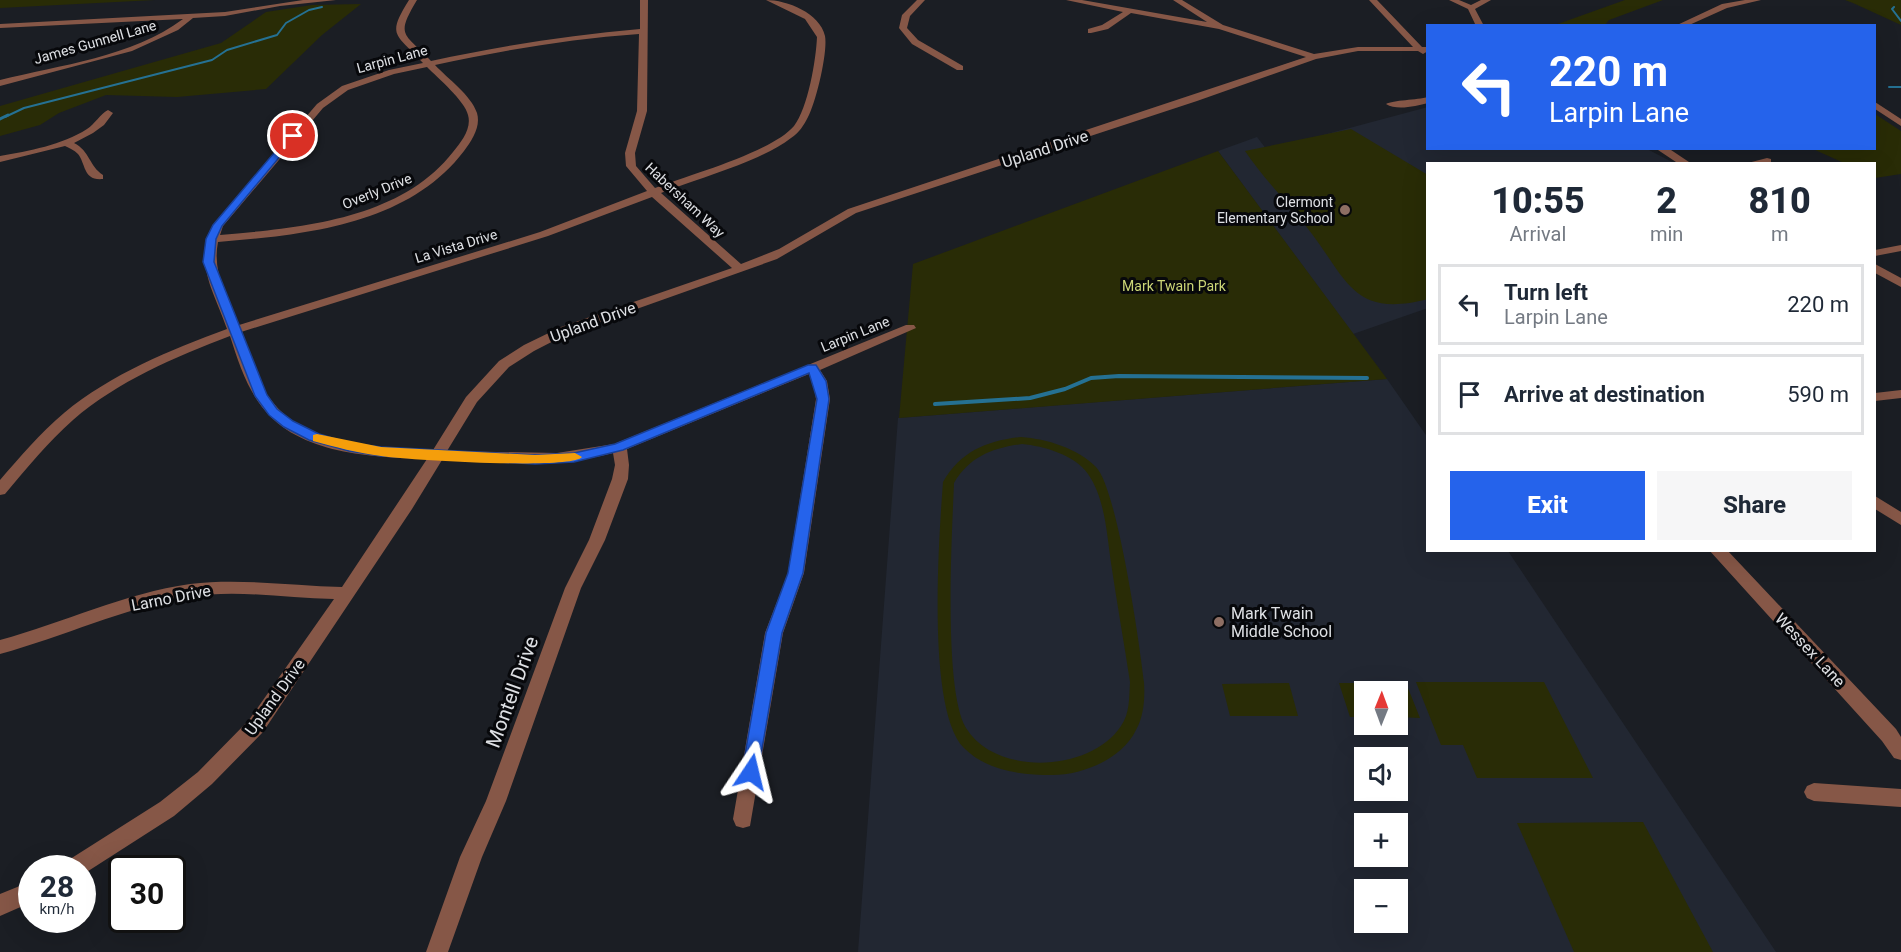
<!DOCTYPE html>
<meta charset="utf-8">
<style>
:root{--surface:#fff;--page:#f6f6f7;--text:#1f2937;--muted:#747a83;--line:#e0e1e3;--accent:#2563eb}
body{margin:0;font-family:Roboto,sans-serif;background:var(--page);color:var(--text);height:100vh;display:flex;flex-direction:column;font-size:22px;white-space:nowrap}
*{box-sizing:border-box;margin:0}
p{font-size:20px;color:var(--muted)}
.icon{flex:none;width:33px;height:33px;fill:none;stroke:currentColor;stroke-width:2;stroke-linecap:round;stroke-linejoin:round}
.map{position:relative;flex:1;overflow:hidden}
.details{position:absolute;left:1426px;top:162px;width:450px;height:390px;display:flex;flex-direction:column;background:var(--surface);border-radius:0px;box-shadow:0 6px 24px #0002}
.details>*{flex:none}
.guide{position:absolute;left:1426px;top:24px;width:450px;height:126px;border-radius:0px;box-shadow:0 6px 24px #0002;background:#2563eb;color:#fff;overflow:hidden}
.needle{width:39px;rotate:1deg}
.buttons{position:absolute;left:1354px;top:681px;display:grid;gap:12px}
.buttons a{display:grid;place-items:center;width:54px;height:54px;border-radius:0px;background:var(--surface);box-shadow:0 6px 24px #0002;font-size:30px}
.speed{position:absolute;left:18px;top:855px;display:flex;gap:12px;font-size:30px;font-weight:700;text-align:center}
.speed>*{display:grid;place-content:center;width:78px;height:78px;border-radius:50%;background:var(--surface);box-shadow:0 6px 24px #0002;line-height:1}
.speed small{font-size:15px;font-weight:400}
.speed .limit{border:3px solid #111;border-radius:9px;background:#fff;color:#111}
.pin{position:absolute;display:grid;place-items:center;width:51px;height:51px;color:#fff;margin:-26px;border:3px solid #fff;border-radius:50%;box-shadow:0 2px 6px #0007}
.me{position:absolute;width:66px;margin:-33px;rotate:10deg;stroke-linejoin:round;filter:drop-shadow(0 0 4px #0008)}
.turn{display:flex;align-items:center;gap:21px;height:126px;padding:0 24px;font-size:27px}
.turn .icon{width:78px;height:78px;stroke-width:2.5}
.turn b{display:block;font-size:42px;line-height:51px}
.eta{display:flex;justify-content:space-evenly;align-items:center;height:102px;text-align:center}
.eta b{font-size:36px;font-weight:800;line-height:42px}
.button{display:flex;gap:12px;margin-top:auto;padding:12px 24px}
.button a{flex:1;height:69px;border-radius:0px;background:var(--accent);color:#fff;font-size:24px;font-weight:800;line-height:69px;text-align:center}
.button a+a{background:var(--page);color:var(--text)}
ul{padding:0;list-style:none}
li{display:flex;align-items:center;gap:18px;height:81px;margin:0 12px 9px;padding:0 12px;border:3px solid var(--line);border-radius:0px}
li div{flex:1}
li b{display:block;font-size:22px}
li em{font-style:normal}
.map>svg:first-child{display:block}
.built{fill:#222732;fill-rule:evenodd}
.green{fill:#292c06;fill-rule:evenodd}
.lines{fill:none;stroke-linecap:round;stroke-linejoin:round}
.stream-far2{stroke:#257193;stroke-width:2}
.stream-far1{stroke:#257193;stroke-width:3}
.stream{stroke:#257193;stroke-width:4}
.minor{fill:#865747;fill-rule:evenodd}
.route{fill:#2563eb;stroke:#184099;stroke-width:1.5}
.slow{fill:#f59e0b}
.education-dot{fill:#8d6e63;stroke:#07080b;stroke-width:2}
.labels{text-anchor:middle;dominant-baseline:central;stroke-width:6;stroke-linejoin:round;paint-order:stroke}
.far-street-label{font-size:14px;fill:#dee0e4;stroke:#07080b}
.far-poi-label{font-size:14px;fill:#dee0e4;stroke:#07080b;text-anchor:end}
.far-park-label{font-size:14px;fill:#ccd677;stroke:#07080b}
.street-label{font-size:16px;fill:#dee0e4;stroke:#07080b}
.poi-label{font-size:16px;fill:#dee0e4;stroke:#07080b;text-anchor:start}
.near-street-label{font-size:20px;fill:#dee0e4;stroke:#07080b}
</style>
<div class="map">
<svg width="1901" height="952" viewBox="0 0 1901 952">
<rect width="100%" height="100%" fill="#1b1e24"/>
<!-- built -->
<g class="built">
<path d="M1428 107V148L1647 149 1674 163 1428 164V308L1353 334 1218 151 1257 137 1267 150Z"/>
<path d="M1387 379 1428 438V550L1508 551 1776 952H858L898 418ZM1365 692H1398V724H1365ZM1365 758H1398V790H1365ZM1365 824H1398V856H1365ZM1365 890H1398V922H1365Z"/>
</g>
<!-- green -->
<g class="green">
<path d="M0 0H155L0 8Z"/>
<path d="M1625 0H1663L1609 20 1605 25H1555Z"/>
<path d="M1845 0H1901V25L1853 3Z"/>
<path d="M361 4 322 35 266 89 177 97 106 95 59 113 40 125 0 136V106L221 43 266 12 312 5Z"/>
<path d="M1875 114 1901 131V174L1875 178V164L1844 163 1813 149 1875 148Z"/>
<path d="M1351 129 1428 175V299C1355 318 1348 282 1312 234 1291 205 1265 181 1245 151Z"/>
<path d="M1218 151 1387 379 899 418 913 264Z"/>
<path d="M1021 437C1047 439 1077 448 1096 467 1117 488 1140 645 1144 682 1145 698 1144 716 1136 730 1122 759 1083 775 1052 775 1021 775 987 771 964 748 926 710 939 537 943 482 961 451 987 441 1021 437ZM1022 444C1044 446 1075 455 1088 474 1105 498 1107 535 1111 563 1117 603 1124 643 1130 682 1129 698 1130 713 1121 726 1091 772 996 777 966 728 943 690 952 533 954 483 970 456 993 448 1022 444Z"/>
<path d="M1416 682H1544L1593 778H1477L1463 745H1441Z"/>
<path d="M1289 683 1298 716H1230L1222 684Z"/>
<path d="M1339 683H1406L1420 718 1398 717V692H1365V717H1350Z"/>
<path d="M1643 822 1713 952H1574L1517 823Z"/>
</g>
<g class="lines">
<!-- stream-far2 -->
<g class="stream-far2">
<path d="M1894 7 1892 9 1901 21"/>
<path d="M1889 87H1901"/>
<path d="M5 117 24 108 212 60 227 50 277 35 286 23 309 10 322 7"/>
</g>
<!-- stream-far1 -->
<path class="stream-far1" d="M0 119 8 115"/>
<!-- stream -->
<path class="stream" d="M935 404 1030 398 1065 389 1091 378 1119 376 1367 378"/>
<!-- minor -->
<g class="minor">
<path d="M303 0H336L280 6 225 16 193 18 178 30 132 51 0 86V80C60 65 132 57 183 19L0 28V24L225 12Z"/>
<path d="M409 0H417C395 37 404 32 431 61 501 46 569 35 640 29V0H648L647 111 635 153 636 166 655 188C689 175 772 152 794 126 808 108 816 60 817 37L805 19 766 0C787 0 820 13 825 36 828 52 816 102 808 117 804 125 799 133 791 138 762 161 697 179 661 193L741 264 779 249 848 209 1306 57 1219 29 1131 13 1108 29 1091 33H1088V29L1102 25 1123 12 1066 0H1082L1207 22 1173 0H1182L1223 25 1314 54 1358 47H1413L1369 0H1377L1422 47H1428V51L1423 54 1418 51H1358L1316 59 1197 101 856 213 777 259 569 333 534 351 509 367 477 402 447 451 557 453 614 444 906 325H914L916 328 820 370 827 381 830 399 804 573 783 633 750 826 743 828 736 826 733 819 765 633 788 573 816 399 813 381 809 374 627 449 629 465 628 479 605 540 581 588 506 801 482 857 448 952H426L460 857 486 801 565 588 589 540 612 479 615 465 613 453C557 468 499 463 442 460L412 509 263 732 212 784 174 816 82 875V868H65L67 861 160 802 198 772 249 720 334 599C285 598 236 589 188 597 123 608 63 637 0 654V640C63 623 125 593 190 584 241 578 292 586 342 587L427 459C373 457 299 455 262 407 246 386 238 361 230 336 175 357 118 381 73 420 48 442 27 468 5 494L0 495V480C20 457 40 433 64 413 111 374 170 350 227 329 213 288 195 268 213 225L317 104 342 86 389 70 423 63C396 33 386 37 409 0ZM639 34 637 111 625 153 626 166 647 191 540 232 239 325C227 298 212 272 218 242 304 235 408 225 464 151 472 140 481 127 477 113 471 95 448 79 435 65 503 50 570 39 639 34ZM427 67C438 78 465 101 468 115 472 129 461 142 453 152 400 220 299 228 220 235L223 226 323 108 348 90 394 74ZM652 197 732 268 561 327 524 345 499 361 466 397 433 450C379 447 307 448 271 400 256 380 250 355 241 332L548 236Z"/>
<path d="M917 0H925L910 16 907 28 918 40 963 66V70H957L912 44 899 28 902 15Z"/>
<path d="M1449 0H1459L1471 5 1481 0H1491L1475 9 1484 26H1476L1468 9Z"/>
<path d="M1745 0H1761L1727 8 1687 26H1675L1722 4Z"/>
<path d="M1428 97V103C1416 106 1397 111 1386 104 1393 100 1417 100 1428 97Z"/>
<path d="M1875 102 1901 119V126L1875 109Z"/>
<path d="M108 110 113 113 104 125 93 133 74 143C90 151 89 166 103 175V179C83 181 86 164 78 154 74 150 69 148 65 146L0 162V156C29 151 62 145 87 129 95 124 100 114 108 110Z"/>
<path d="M1655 148H1668L1692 164H1679Z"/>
<path d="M1767 158 1771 159V163L1744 164Z"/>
<path d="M1901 245V251L1875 256V250Z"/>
<path d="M1875 264 1901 278V287L1875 273Z"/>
<path d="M1901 390V398L1875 401V393Z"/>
<path d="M1875 496 1901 512V525L1875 509Z"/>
<path d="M1709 550H1727L1896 729 1901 737V760L1894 758 1882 741Z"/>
<path d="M1814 783 1901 789V807L1814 801 1807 798 1804 792 1807 786Z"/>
<path d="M32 881V902L0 916V894Z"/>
</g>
</g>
<!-- route -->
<path class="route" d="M290 134 297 136 222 226 216 239 214 262 267 395 277 409 293 421 319 434 349 443 381 447 535 455 574 453 615 444 808 365H816L826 381 829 399 803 573 782 633 757 778 751 780 744 778 742 772 766 633 788 573 817 399 809 373 623 450 574 462 535 464 381 456 349 451 309 440 284 427 269 415 255 396 203 262 206 239 213 225Z"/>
<!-- slow -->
<path class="slow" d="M317 434 381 447 535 455 575 453 582 457C572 470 406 460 381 456 358 453 335 447 313 441V435Z"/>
<!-- markers -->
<g class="education-dot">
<circle cx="1345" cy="210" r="6"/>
<circle cx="1219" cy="622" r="6"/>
</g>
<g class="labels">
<!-- far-street labels -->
<g class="far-street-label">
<text transform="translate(95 42) rotate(-16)">James Gunnell Lane</text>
<text transform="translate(392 59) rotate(-15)">Larpin Lane</text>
<text transform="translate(377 191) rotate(-22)">Overly Drive</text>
<text transform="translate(685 200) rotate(43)">Habersham Way</text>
<text transform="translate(456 246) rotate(-17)">La Vista Drive</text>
<text transform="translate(855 334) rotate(-22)">Larpin Lane</text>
</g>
<!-- far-poi labels -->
<g class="far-poi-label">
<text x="1333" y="202">Clermont<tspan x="1333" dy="16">Elementary School</tspan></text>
</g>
<!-- far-park labels -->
<g class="far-park-label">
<text x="1174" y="286">Mark Twain Park</text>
</g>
<!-- street labels -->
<g class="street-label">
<text transform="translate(1045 149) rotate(-18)">Upland Drive</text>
<text transform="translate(593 322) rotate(-20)">Upland Drive</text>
<text transform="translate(171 598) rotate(-11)">Larno Drive</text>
<text transform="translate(1810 650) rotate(47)">Wessex Lane</text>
<text transform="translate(275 697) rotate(-54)">Upland Drive</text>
</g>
<!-- poi labels -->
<g class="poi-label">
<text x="1231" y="613">Mark Twain<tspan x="1231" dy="18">Middle School</tspan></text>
</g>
<!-- near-street labels -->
<g class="near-street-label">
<text transform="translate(512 692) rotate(-70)">Montell Drive</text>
</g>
</g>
</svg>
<div class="buttons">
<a><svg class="needle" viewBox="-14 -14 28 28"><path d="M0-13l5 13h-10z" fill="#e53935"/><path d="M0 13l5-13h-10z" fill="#747a83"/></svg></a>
<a><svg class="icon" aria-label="sound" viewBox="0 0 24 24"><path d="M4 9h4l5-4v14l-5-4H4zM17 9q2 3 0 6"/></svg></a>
<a>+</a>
<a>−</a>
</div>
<div class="speed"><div>28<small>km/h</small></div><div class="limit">30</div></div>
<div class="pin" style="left:293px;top:136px;background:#d93025"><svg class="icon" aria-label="arrive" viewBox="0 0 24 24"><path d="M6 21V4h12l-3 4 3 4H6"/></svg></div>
<svg class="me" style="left:751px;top:772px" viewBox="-20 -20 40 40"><path d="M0-17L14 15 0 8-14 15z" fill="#2563eb" stroke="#fff" stroke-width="4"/></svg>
<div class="guide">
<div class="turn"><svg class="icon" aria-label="left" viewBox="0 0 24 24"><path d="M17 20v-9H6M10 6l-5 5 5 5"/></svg><div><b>220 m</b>Larpin Lane</div></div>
</div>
<section class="details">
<div class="eta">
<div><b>10:55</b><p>Arrival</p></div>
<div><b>2</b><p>min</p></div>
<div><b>810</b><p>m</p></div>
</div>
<ul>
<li><svg class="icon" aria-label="left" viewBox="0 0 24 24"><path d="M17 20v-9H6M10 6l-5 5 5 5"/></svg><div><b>Turn left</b><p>Larpin Lane</p></div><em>220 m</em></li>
<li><svg class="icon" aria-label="arrive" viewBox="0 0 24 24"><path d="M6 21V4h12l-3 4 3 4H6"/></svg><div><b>Arrive at destination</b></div><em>590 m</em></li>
</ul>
<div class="button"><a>Exit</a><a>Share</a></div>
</section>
</div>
